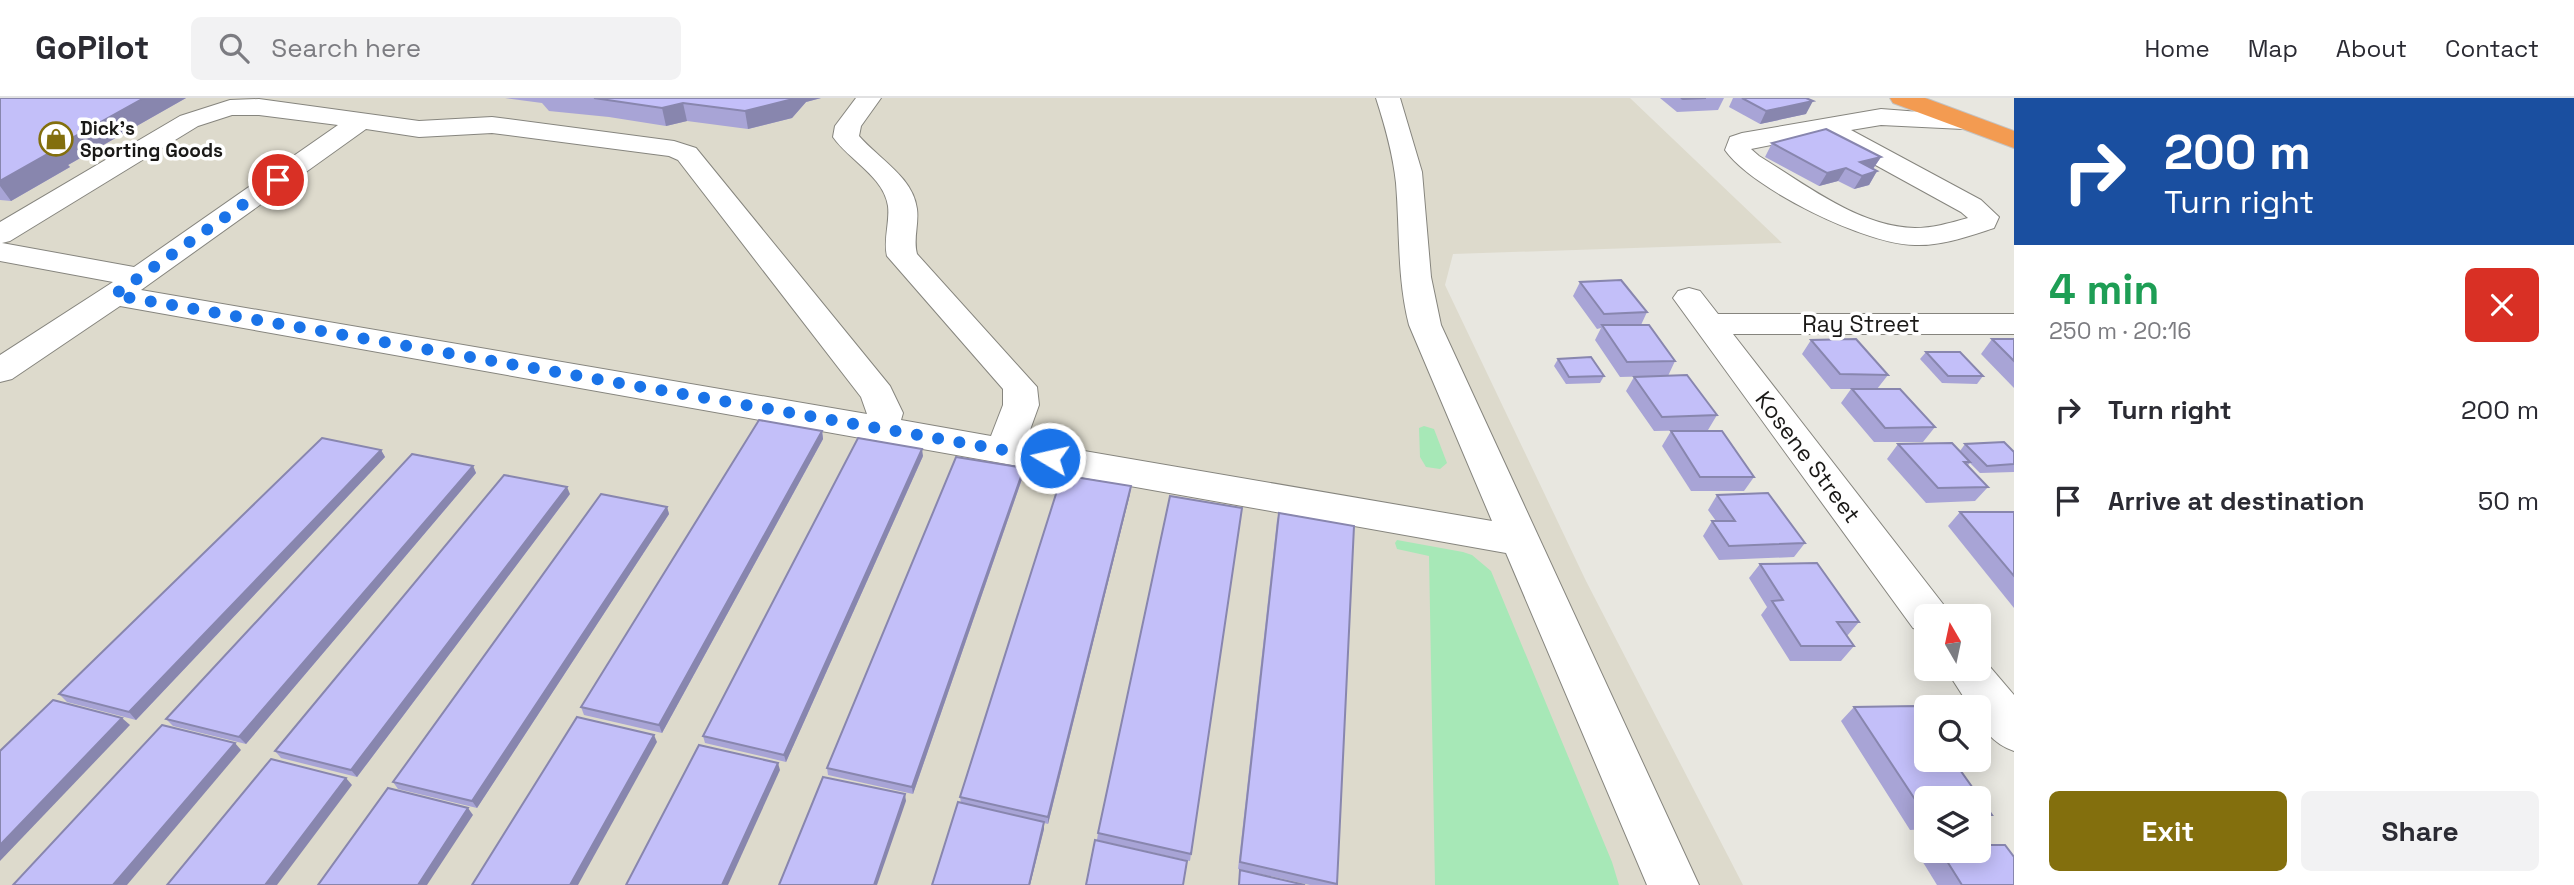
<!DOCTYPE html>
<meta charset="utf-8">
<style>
:root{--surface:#fff;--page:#f2f2f3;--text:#2b2b33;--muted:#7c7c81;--line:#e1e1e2;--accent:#836f0d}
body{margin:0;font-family:"Space Grotesk",sans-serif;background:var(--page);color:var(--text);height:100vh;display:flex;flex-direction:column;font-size:26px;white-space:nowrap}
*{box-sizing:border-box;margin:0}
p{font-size:23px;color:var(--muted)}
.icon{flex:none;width:38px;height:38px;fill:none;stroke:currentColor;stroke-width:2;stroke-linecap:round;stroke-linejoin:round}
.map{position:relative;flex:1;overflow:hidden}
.side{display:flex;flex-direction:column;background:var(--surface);width:560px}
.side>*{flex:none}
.guide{background:#1a4fa0;color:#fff;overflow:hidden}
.needle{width:46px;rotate:351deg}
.fabs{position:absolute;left:1914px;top:506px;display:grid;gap:14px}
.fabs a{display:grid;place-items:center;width:77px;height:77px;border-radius:10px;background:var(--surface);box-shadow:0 4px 18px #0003;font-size:35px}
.pin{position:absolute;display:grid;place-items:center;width:60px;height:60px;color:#fff;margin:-30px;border:4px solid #fff;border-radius:50%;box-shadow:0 2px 7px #0007}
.me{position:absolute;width:77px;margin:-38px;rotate:279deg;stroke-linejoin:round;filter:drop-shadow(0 0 5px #0008)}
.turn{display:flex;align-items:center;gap:24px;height:147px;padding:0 35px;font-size:32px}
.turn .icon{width:91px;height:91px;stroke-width:2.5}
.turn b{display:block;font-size:49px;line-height:60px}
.round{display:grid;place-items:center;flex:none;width:74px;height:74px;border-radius:10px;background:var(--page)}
.overview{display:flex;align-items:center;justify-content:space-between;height:119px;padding:0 35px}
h1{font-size:42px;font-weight:700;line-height:52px;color:#1e9e55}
.cta{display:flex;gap:14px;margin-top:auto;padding:14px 35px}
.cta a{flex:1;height:80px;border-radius:10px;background:var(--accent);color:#fff;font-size:28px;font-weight:700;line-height:80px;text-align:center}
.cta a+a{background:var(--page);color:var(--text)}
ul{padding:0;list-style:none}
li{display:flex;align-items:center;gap:21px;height:91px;padding:0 35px}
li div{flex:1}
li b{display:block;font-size:26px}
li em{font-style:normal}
header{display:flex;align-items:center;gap:42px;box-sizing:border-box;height:98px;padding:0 35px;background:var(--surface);border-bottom:2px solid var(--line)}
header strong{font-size:33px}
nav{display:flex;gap:38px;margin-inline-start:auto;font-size:24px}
.search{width:490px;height:63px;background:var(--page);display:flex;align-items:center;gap:18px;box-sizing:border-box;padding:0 24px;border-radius:10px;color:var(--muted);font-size:26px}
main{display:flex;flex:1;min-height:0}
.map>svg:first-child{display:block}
.built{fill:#dddacc}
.green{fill:#a7e8b7}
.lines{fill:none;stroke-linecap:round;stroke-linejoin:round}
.minor-casing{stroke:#86857e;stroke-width:2}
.highway-casing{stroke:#c3c3c3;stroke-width:2}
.minor{fill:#fff;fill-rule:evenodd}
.highway{fill:#f39b51;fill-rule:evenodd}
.wall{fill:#a8a4d6}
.shaded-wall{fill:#8886ae}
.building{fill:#c3bff9;stroke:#8886ae;stroke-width:2}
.route{stroke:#1a73e8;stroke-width:12;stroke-dasharray:0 21.6}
.labels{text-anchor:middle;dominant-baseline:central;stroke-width:7;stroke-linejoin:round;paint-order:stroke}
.far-poi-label{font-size:19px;font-weight:bold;fill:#1a1917;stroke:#fff;text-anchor:start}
.street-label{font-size:23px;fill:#1a1917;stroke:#fff}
</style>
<header>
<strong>GoPilot</strong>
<div class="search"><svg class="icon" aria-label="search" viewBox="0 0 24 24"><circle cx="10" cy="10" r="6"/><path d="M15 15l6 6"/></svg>Search here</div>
<nav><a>Home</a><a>Map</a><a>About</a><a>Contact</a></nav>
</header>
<main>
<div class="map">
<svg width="2014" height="787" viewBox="0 0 2014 787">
<rect width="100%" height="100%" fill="#e8e7e0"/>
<!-- built -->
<path class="built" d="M0 0H1630L1782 145 1453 156 1445 187 1586 483 1743 787H0Z"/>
<!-- green -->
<g class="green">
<path d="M1424 328 1434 331 1447 365 1440 371 1426 369 1420 359 1419 330Z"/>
<path d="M1397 442 1463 454 1472 457 1491 473 1612 764 1619 787H1435L1429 458 1397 451 1395 445Z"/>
</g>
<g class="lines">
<defs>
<g id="minor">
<path d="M856 0H881L861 28 859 38C879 61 913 79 917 111 919 126 913 141 917 156L1037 289 1039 307 1026 343 1492 423 1409 227C1397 180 1400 133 1396 85 1393 56 1385 28 1376 0H1400L1422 74 1431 179 1441 227 1699 787H1647L1506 455 120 208 12 281 0 284V257L113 184 0 163V124L180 18 230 2 259 1 419 23 492 19 674 43 696 50 890 288 903 315 901 322 991 338 1003 307V291L887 158C883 141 890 125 888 108 884 79 849 62 833 39L835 28ZM232 17H259L338 27 134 169 2 145 10 143 198 28ZM366 31 419 39 492 35 669 58 678 62 861 299 867 316 141 192Z"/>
<path d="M1881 11 1972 18 1976 23 1972 28 1963 31 1881 27 1851 32 1981 102 1999 119 1994 130C1969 138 1942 148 1915 147 1867 147 1752 91 1725 52L1730 39 1742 35ZM1821 37 1961 114 1968 120C1950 125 1933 130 1915 130 1859 129 1805 86 1759 58L1751 51Z"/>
<path d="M1689 190 1700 193 1718 216H2014V236H1733L1943 506 1949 518H1927V534L1913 530 1673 200 1678 193Z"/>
<path d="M1979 556 2014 597V653C1994 646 1979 631 1979 609H1970L1945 570H1979Z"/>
</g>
<path id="highway" d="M1890 0H1925L2014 33V50L1893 5Z"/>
</defs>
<!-- minor casing -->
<use href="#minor" class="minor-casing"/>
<!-- highway casing -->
<use href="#highway" class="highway-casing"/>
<!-- minor -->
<use href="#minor" class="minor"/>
<!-- highway -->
<use href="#highway" class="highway"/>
</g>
<!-- wall -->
<g class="wall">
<path d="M0 0H186L68 67 70 69 11 103 0 102Z"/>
<path d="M505 0H821L806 4 792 20 748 31 687 23 666 28 609 19 549 13 542 5Z"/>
<path d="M1660 0H1724L1718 12 1677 14Z"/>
<path d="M1733 0H1806V16L1760 26 1729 9Z"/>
<path d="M1772 45 1881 59 1873 71 1877 73 1869 87 1854 91 1838 83 1819 88 1765 59Z"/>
<path d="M1580 184 1647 214 1641 227 1675 263 1668 278 1717 317 1708 332 1654 333 1626 293 1634 279 1657 278 1620 279 1595 242 1601 230 1597 231 1573 198Z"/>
<path d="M1992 241H2014V290L1981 256Z"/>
<path d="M1811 242 1888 277 1877 291 1935 329 1923 344H1874L1841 305 1851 291H1831L1802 256Z"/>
<path d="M1926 254 1983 278 1977 286 1942 285 1920 261Z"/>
<path d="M1558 261 1604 278 1600 285 1566 286 1554 268Z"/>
<path d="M822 333 823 341 662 635 584 617 581 609Z"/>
<path d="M1671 333 1754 379 1744 393H1691L1662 348Z"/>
<path d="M1898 346 1960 353 1965 346 2014 354V374L1980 375 1970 365 1968 367 1988 389 1975 403 1926 405 1887 361Z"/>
<path d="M381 352 385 359 136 622 67 604 59 596Z"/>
<path d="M923 358 786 664 705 645 703 638Z"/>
<path d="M473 368 476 375 246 646 173 628 166 621Z"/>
<path d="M1024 370 1023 378 913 696 828 677 827 670Z"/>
<path d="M570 396 357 679 281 660 275 653Z"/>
<path d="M1130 396 1048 726 1044 725V731L1030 787H932L961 705 960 699Z"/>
<path d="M1717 397 1805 445 1794 459 1719 462 1703 438 1712 423H1716L1708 412Z"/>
<path d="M667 409 669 416 477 710 398 691 393 684Z"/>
<path d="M1960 414H2014V510L1948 428Z"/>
<path d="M1279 415 1337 786 1336 787H1310L1238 771 1277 422Z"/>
<path d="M1760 466 1859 524 1847 538 1854 548 1841 563H1790L1761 517 1767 509 1749 480Z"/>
<path d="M1916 608 1927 624V662H1953L1992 717 1979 727V700H1927V731L1910 732 1841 623 1854 609Z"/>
<path d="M1098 735 1191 756 1190 763 1097 742Z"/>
<path d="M1931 752H1979L2014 787H1937L1921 761Z"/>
</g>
<!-- shaded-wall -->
<g class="shaded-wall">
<path d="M144 0H186L68 67 70 69 11 103 0 88V83L54 50Z"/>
<path d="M791 0H821L806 4 792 20 748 31 745 13Z"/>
<path d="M1813 3 1806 16 1760 26 1766 13Z"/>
<path d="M683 5 687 23 666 28 662 10Z"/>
<path d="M1881 59 1872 72 1860 64Z"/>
<path d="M1846 70 1838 83 1819 88 1827 75Z"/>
<path d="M1877 73 1869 87 1854 91 1862 78Z"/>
<path d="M822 333 823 341 662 635 659 627Z"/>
<path d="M922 351 923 358 786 664 784 657Z"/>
<path d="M381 352 385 359 136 622 129 614Z"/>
<path d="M473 368 476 375 246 646 239 639Z"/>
<path d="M1024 370 1023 378 913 696 912 689Z"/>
<path d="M1131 388 1130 396 1048 726V719Z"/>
<path d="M567 389 570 396 357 679 351 672Z"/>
<path d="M667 409 669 416 477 710 472 703Z"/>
<path d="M122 620 130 627 0 763V747Z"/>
<path d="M654 637 657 644 578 787H570Z"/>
<path d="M235 645 241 652 127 787H113Z"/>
<path d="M778 665 780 672 728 787H722Z"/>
<path d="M346 680 352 687 277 787H265Z"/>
<path d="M905 696 906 703 877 787H874Z"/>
<path d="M468 710 473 717 427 787H418Z"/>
<path d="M1044 724V731L1030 787H1029Z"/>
</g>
<!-- building -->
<g class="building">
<path d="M0 0H144L54 50H58L0 83Z"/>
<path d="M594 0H791L789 2 745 13 683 5 662 10Z"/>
<path d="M1681 0H1706L1683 1Z"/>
<path d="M1742 0H1806L1813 3 1766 13Z"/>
<path d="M1826 31 1881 59 1860 64 1877 73 1862 78 1846 70 1827 75 1772 45Z"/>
<path d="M1621 182 1647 214 1604 216 1580 184Z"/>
<path d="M1602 227H1649L1675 263 1627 264Z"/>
<path d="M1856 241 1888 277 1840 276 1811 242Z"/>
<path d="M1992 241H2014V263Z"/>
<path d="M1926 254H1960L1983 278H1948Z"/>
<path d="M1591 259 1604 278 1569 279 1558 261Z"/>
<path d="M1687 277 1717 317 1662 319 1634 279Z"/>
<path d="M1852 291H1900L1935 329 1885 330Z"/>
<path d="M759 322 822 333 659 627 581 609Z"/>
<path d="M1671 333H1722L1754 379H1700Z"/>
<path d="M322 340 381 352 129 614 59 596Z"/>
<path d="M858 340 922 351 784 657 703 638Z"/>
<path d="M2004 344 2014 354V366L1987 368 1965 346Z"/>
<path d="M1952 345 1970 364H1964L1988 389 1938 390 1898 346Z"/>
<path d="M412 356 473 368 239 639 166 621Z"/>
<path d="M956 359 1024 370 912 689 827 670Z"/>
<path d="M504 377 567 389 351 672 275 653Z"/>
<path d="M1062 377 1131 388 1048 719 960 699Z"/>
<path d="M1768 395 1805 445 1729 448 1712 423H1735L1717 397Z"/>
<path d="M601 396 667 409 472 703 393 684Z"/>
<path d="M1170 398 1242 410 1191 756 1098 735Z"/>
<path d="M1960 414H2014V478Z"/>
<path d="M1279 415 1354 428 1337 786 1240 764Z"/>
<path d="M1817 465 1859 524H1837L1854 548H1801L1772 503 1783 502 1760 466Z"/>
<path d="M53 602 122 620 0 747V653Z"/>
<path d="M1916 608 1927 624V662H1953L1992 717H1979V700H1927V718H1926L1854 609Z"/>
<path d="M577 619 654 637 570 787H472Z"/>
<path d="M162 627 235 645 113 787H13Z"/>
<path d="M699 647 778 665 722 787H626Z"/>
<path d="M271 661 346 680 265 787H167Z"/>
<path d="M823 679 905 696 874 787H779Z"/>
<path d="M388 690 468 710 418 787H318Z"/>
<path d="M958 704 1044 724 1029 787H932Z"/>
<path d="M1095 742 1187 763 1183 787H1086Z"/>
<path d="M1979 747H2005L2014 759V787H1962L1940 752H1979Z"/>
<path d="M1240 772 1305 787H1239Z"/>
</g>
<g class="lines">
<!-- route -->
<path class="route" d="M278 82 114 197 1050 360"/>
</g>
<!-- icons -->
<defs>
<symbol id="shop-ring" viewBox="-11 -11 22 22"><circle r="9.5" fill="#fff" stroke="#836f0d" stroke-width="1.5"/><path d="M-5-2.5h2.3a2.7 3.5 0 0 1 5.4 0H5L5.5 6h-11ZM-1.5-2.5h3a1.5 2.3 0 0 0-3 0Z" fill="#836f0d"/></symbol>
</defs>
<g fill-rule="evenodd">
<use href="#shop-ring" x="37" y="22" width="38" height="38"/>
</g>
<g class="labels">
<!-- far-poi labels -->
<g class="far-poi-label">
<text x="80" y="30">Dick's<tspan x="80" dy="22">Sporting Goods</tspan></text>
</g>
<!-- street labels -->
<g class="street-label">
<text x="1861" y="226">Ray Street</text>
<text transform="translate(1808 359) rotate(53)">Kosene Street</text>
</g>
</g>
</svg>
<div class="fabs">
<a><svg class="needle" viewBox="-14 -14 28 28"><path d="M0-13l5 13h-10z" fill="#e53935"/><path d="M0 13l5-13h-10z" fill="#7c7c81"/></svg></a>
<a><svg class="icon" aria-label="search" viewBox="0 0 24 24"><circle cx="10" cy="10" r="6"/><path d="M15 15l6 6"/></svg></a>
<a><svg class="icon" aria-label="layers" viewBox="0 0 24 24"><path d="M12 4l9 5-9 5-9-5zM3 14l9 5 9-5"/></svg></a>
</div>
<div class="pin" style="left:278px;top:82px;background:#d93025"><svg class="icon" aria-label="arrive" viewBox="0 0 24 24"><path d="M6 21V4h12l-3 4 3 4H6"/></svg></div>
<svg class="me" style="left:1050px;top:360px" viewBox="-20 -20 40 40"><circle r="17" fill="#1a73e8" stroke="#fff" stroke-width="3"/><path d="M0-11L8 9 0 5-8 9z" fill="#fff"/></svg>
</div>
<section class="side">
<div class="guide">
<div class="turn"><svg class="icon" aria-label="right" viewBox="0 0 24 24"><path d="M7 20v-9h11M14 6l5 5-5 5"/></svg><div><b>200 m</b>Turn right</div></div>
</div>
<div class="overview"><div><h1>4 min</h1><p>250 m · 20:16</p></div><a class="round" style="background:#d93025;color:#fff"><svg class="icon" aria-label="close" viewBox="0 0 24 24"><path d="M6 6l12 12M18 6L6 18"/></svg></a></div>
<ul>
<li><svg class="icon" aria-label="right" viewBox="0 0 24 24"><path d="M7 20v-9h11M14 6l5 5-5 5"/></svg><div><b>Turn right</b></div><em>200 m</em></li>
<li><svg class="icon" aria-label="arrive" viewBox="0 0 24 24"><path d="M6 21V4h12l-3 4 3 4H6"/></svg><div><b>Arrive at destination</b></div><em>50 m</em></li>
</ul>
<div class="cta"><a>Exit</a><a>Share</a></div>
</section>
</main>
